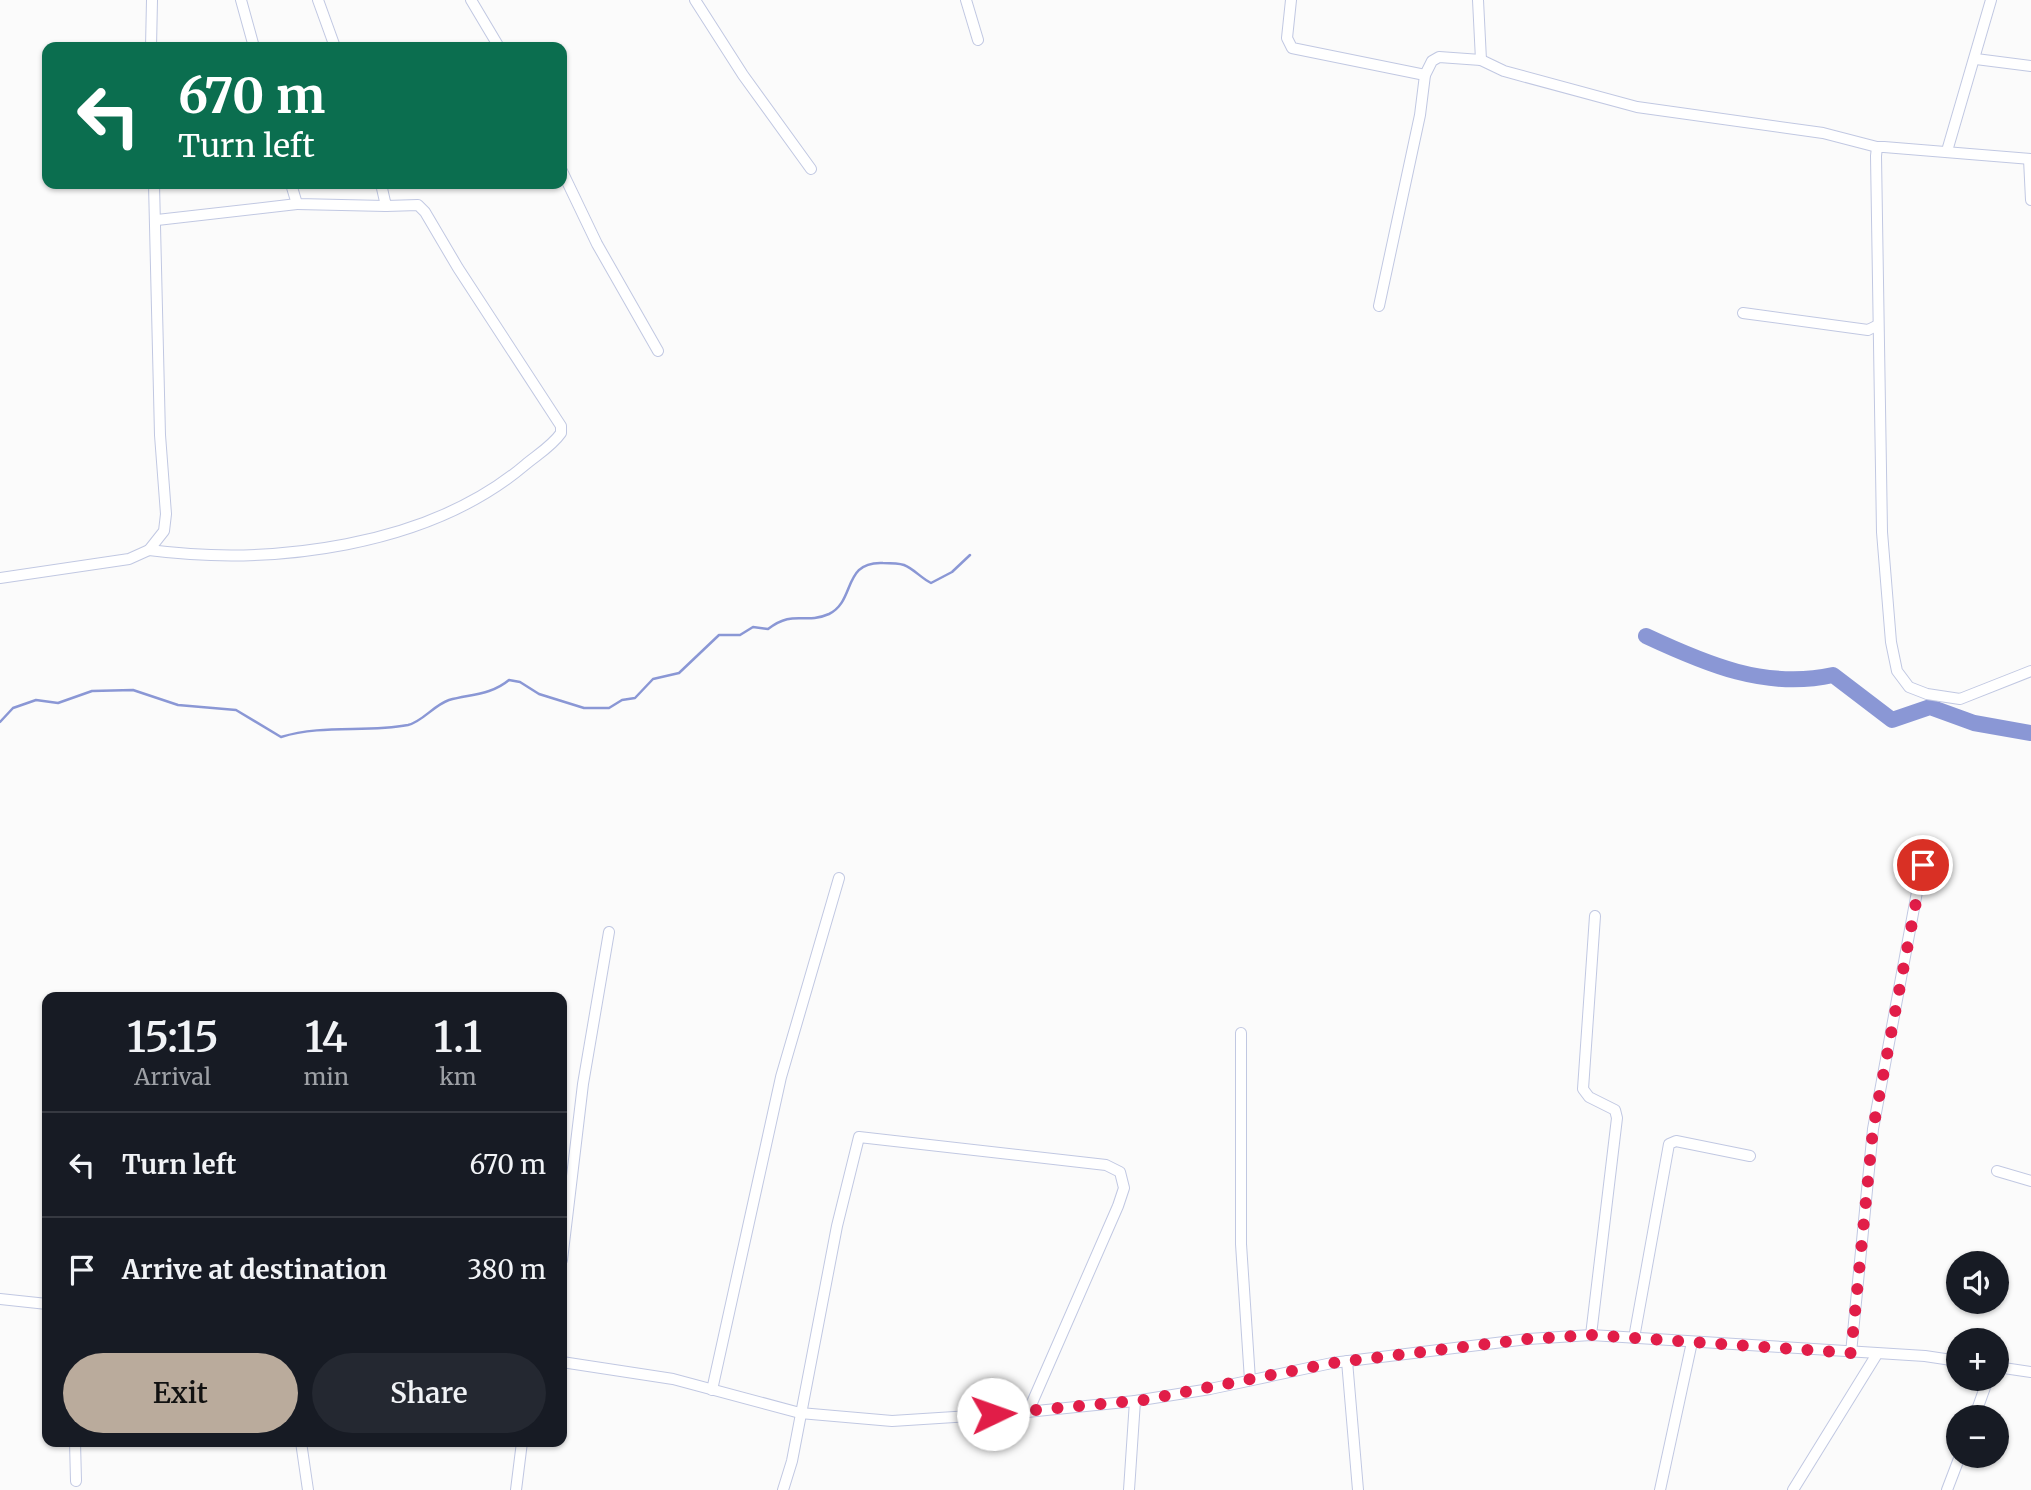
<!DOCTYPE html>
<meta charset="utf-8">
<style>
:root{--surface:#171b24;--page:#242831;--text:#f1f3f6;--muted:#9ea1a6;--line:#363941;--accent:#baab9c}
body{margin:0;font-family:Merriweather,serif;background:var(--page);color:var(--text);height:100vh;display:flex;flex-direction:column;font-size:26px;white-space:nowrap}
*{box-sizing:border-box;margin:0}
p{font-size:23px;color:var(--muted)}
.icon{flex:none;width:38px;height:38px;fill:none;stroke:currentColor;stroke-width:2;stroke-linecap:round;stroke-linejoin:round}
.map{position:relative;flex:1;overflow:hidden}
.drawer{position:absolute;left:42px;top:992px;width:525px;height:455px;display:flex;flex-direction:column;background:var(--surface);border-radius:14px;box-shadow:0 2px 5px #0004}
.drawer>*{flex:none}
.top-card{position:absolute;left:42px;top:42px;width:525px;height:147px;border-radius:14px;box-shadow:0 2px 5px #0004;background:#0b6e4f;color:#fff;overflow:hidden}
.controls{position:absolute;left:1946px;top:1251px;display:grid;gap:14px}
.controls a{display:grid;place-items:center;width:63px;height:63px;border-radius:50%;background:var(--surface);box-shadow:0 2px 5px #0004;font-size:35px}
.pin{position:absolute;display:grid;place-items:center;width:60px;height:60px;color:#fff;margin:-30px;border:4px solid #fff;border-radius:50%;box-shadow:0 2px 7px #0007}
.me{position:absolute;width:77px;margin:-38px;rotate:87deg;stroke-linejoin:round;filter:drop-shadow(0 0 5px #0008)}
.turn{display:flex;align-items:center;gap:24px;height:147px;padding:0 21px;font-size:32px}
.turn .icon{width:91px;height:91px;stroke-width:2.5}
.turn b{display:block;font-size:49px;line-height:60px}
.eta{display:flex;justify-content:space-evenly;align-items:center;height:119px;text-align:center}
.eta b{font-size:42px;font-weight:600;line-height:49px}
.action{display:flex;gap:14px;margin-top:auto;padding:14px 21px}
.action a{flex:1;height:80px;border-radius:42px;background:var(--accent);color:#111;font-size:28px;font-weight:600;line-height:80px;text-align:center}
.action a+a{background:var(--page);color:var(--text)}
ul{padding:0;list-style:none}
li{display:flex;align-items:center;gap:21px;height:105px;padding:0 21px;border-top:2px solid var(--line)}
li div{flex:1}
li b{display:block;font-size:26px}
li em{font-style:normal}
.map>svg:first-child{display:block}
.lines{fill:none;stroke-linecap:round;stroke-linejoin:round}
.stream{stroke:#8a97d5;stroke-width:2.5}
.river{stroke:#8a97d5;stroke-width:16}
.minor-casing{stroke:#c1c8e2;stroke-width:12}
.minor{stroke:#fff;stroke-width:10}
.route{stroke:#e11d48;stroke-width:12;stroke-dasharray:0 21.6}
</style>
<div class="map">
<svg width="2031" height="1490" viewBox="0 0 2031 1490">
<rect width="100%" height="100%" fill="#fbfbfb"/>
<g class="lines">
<!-- stream -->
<path class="stream" d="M0 722 13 708 36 700 58 703 92 691 133 690 178 705 236 710 281 737C323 724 366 733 408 725 422 722 434 705 449 700 471 694 491 695 509 680L520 682 539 694 584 708H609L622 700 635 698 653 679 679 673 719 635H740L753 627 768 629C794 609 804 625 829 614 856 601 842 561 883 563 889 563 898 563 904 565 914 569 921 578 931 583L952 572 970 555"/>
<!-- river -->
<path class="river" d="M1646 636C1706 664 1766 690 1833 675L1892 720 1930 707 1974 723 2031 733"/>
<defs>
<g id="minor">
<path d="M241 0 254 47"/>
<path d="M318 0 335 47"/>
<path d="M471 0 499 47"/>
<path d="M695 0 743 75 811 169"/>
<path d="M966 0 978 40"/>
<path d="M1291 0 1287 38 1292 48 1425 75"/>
<path d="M1478 0 1481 60"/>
<path d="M151 47 152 0"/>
<path d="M1976 59 2031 66"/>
<path d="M1947 151 1991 0"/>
<path d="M2029 159 2031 200"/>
<path d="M2031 159 1884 147H1877L1876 156 1882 532 1891 642 1897 671 1909 687 1927 694 1960 699 2031 671"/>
<path d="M562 171 597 244 658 351"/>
<path d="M291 184 297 204 386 206"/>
<path d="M157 220 297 204"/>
<path d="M1379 306 1420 115 1425 75 1432 61 1439 57 1481 60 1504 71 1637 107 1823 133 1877 147"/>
<path d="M1743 313 1868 330 1878 325"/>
<path d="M149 550C272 566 428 547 525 465 537 455 552 446 561 433V426L458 268 425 212 418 205 386 206 381 184"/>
<path d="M0 578 129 559 149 550 164 531 166 514 160 435 154 184"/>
<path d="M1241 1033V1244L1250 1380"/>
<path d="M1997 1171 2031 1181"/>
<path d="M562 1260 583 1084 609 932"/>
<path d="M0 1299 47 1304"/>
<path d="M1591 1335 1617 1118 1615 1110 1589 1097 1583 1089 1595 916"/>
<path d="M1634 1338 1669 1144 1676 1141 1750 1156"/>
<path d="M1851 1353 1873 1129 1922 865"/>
<path d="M1347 1361 1358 1490"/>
<path d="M562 1362 673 1379 800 1413 892 1421 1017 1413 1135 1401 1210 1389 1332 1363 1528 1339 1591 1335 1925 1356 1958 1361"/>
<path d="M1997 1367 2031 1372"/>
<path d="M712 1390 781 1077 839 878"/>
<path d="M1974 1418 1988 1379"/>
<path d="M75 1442 76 1481"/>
<path d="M301 1442 308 1490"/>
<path d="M516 1490 522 1442"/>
<path d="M783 1490 792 1461 837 1226 859 1137 1106 1165 1120 1172 1124 1188 1118 1206 1028 1412"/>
<path d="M1129 1490 1135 1401"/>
<path d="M1660 1490 1692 1342"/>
<path d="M1793 1490 1877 1354"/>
<path d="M1947 1490 1960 1456"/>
</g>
</defs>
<!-- minor casing -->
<use href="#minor" class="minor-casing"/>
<!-- minor -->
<use href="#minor" class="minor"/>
</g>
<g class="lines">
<!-- route -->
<path class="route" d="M993 1414 1144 1400 1332 1363 1528 1339 1591 1335 1851 1353 1873 1129 1923 865"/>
</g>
</svg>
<div class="controls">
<a><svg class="icon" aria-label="sound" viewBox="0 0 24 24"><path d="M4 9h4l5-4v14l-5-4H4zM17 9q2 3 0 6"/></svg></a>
<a>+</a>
<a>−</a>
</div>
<div class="pin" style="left:1923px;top:865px;background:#d93025"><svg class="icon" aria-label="arrive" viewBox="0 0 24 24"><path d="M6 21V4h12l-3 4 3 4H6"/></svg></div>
<svg class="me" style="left:993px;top:1414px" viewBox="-20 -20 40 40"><circle r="19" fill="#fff"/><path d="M0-13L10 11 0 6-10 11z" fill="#e11d48"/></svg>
<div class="top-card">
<div class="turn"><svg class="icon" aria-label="left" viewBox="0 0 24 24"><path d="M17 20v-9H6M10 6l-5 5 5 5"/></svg><div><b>670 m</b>Turn left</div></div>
</div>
<section class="drawer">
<div class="eta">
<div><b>15:15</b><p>Arrival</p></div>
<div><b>14</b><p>min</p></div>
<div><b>1.1</b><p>km</p></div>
</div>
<ul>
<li><svg class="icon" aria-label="left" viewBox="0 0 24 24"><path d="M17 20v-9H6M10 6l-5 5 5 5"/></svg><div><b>Turn left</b></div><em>670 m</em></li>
<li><svg class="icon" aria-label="arrive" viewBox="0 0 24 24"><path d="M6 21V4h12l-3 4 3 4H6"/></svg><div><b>Arrive at destination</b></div><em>380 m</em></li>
</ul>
<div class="action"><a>Exit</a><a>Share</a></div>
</section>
</div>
